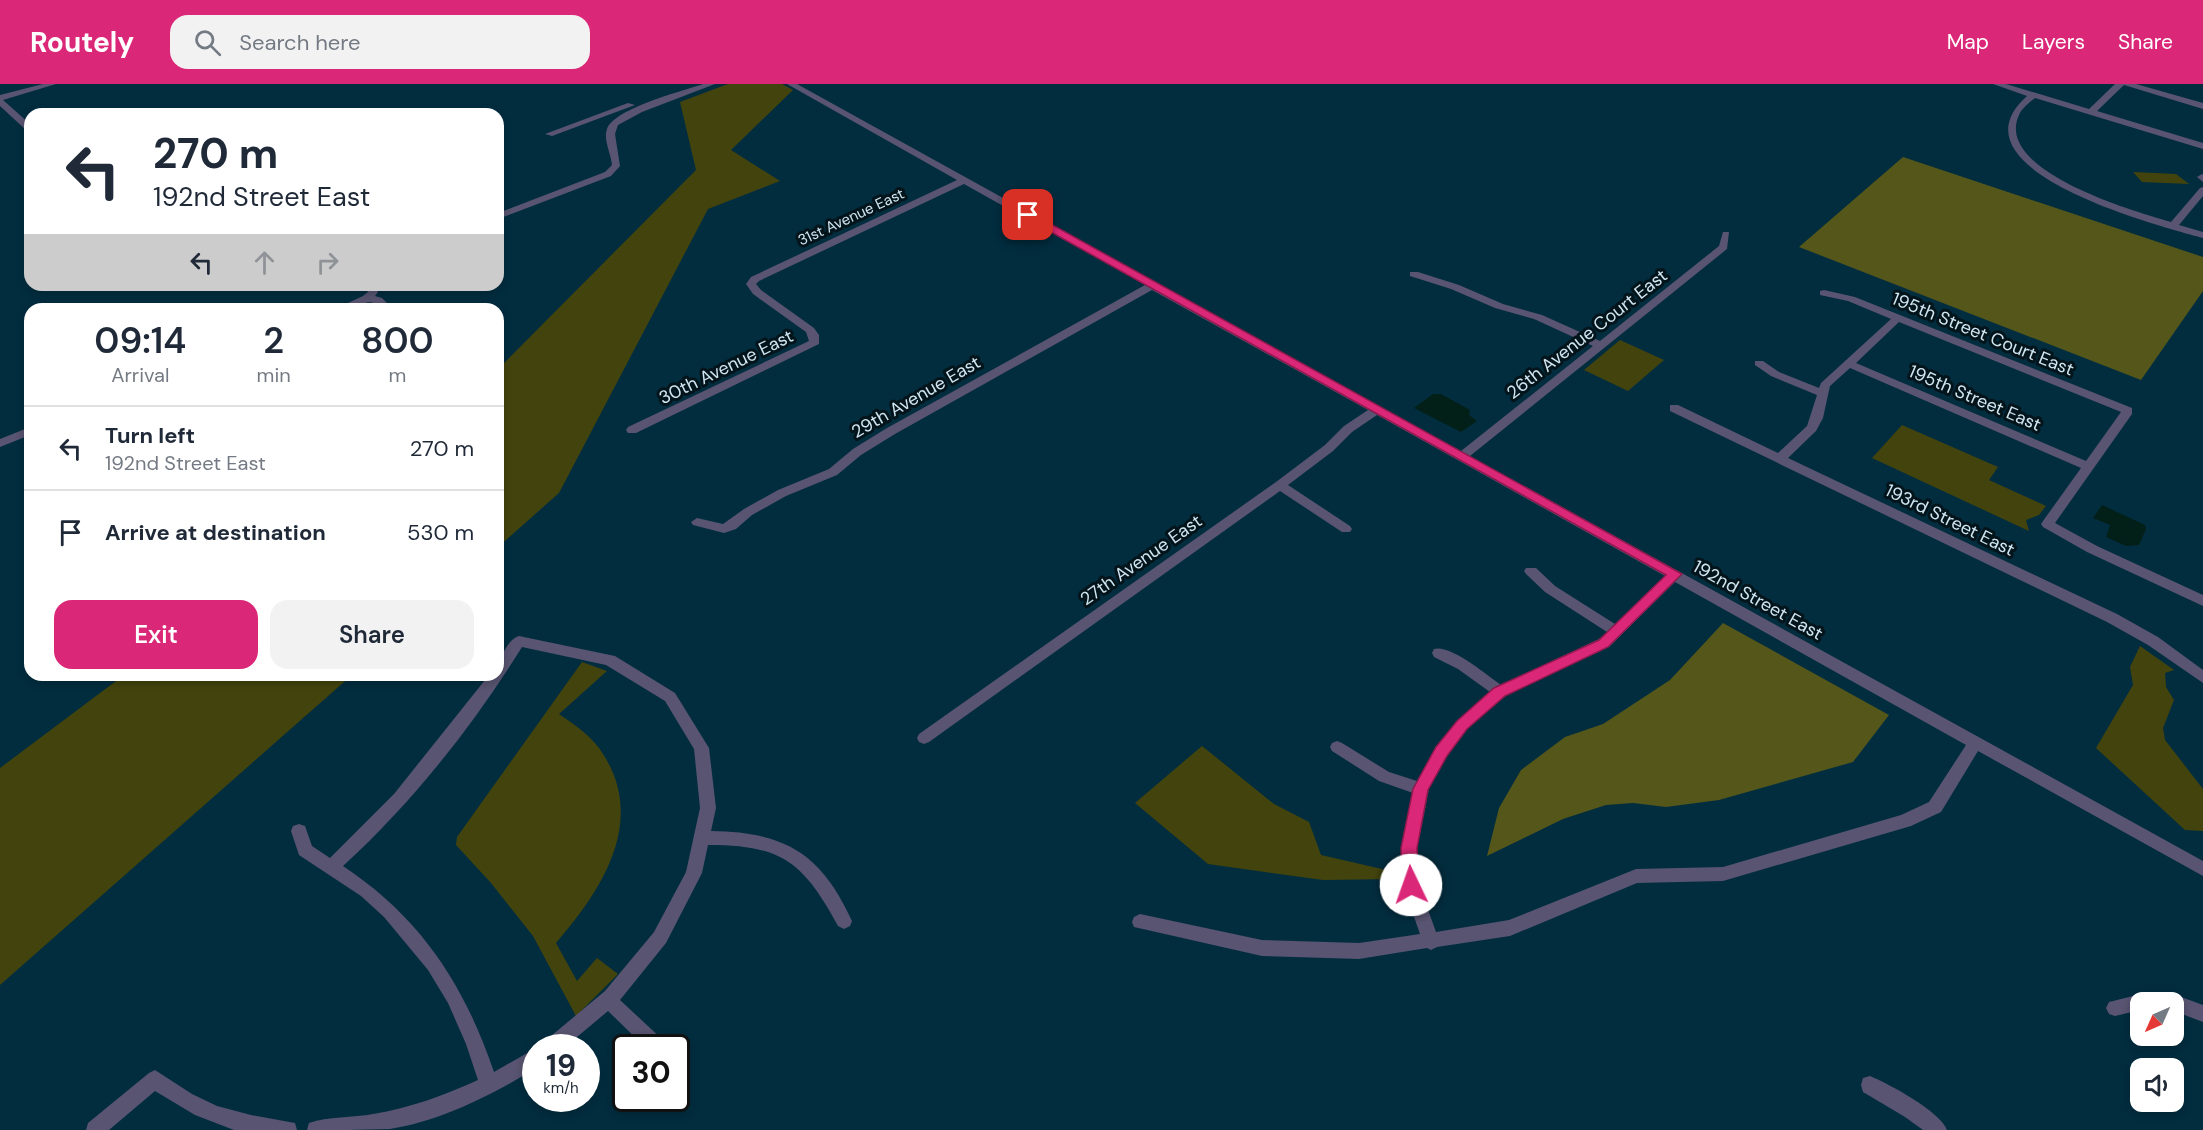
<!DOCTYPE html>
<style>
:root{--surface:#fff;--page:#f2f2f3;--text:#1f2937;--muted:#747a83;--line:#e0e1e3;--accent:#db2777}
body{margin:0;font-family:"DM Sans",sans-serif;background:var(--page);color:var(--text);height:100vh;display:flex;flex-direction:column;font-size:22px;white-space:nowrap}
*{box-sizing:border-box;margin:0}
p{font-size:20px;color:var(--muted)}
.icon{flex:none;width:33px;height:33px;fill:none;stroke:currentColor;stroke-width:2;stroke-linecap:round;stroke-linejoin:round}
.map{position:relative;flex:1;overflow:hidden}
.panel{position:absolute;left:24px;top:219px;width:480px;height:378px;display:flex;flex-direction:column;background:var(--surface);border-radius:18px;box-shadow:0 3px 9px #0003}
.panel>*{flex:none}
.banner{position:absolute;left:24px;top:24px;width:480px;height:183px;border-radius:18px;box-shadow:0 3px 9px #0003;background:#fff;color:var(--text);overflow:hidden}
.needle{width:39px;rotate:225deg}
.buttons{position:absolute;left:2130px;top:908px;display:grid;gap:12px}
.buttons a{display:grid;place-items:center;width:54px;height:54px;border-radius:12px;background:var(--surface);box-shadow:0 3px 9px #0003;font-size:30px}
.speed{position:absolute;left:522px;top:950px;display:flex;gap:12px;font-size:30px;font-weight:700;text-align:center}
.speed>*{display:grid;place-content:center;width:78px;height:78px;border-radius:50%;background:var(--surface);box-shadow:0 3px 9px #0003;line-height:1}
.speed small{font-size:15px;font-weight:400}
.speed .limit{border:3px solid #111;border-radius:9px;background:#fff;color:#111}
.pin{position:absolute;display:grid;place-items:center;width:51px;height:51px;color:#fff;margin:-26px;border-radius:12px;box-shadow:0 3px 9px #0006}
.me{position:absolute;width:66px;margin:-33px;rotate:357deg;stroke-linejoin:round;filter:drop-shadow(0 0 4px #0008)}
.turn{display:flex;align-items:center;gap:21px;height:126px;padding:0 30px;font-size:27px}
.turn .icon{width:78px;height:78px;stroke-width:2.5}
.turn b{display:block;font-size:42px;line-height:51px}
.lanes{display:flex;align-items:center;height:57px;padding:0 30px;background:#0003;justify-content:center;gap:30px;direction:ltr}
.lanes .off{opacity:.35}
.eta{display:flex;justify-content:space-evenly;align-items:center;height:102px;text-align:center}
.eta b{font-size:36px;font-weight:600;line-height:42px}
.button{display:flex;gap:12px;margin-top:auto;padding:12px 30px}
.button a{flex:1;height:69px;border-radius:18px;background:var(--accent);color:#fff;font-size:24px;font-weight:600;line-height:69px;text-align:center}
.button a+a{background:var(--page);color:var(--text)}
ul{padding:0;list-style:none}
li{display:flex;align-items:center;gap:18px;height:84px;padding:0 30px;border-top:2px solid var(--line)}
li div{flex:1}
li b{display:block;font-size:22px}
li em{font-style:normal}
header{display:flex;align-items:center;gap:36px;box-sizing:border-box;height:84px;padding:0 30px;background:var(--accent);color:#fff}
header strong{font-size:28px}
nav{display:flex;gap:33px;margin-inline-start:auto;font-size:21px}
.search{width:420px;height:54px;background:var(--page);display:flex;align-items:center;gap:15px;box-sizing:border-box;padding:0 21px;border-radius:18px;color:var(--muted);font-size:22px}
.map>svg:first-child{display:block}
.green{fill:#43440d}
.forest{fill:#54561a}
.water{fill:#022018}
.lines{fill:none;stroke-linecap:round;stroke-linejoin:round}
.minor{fill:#585471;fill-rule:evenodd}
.route{fill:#db2777;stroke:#8e194d;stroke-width:1.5}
.labels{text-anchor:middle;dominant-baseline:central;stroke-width:6;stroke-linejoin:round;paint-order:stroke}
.far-street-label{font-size:15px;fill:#d0e6f1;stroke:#04141b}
.street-label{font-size:18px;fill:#d0e6f1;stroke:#04141b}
</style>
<header>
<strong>Routely</strong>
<div class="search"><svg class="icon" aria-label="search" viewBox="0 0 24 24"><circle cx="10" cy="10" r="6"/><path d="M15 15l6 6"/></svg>Search here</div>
<nav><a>Map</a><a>Layers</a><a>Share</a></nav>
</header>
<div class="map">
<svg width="2203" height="1046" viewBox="0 0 2203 1046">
<rect width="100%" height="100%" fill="#022d3f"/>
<!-- green -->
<g class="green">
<path d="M728 0H782L793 6 731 66 780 97 708 125 559 409 498 463V285L696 86 680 18Z"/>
<path d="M2133 88 2176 90 2189 100 2142 98Z"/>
<path d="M1620 256 1664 276 1628 307 1584 286Z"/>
<path d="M1902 341 1998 383 1989 396 2046 422 2039 431 2026 436 2029 447 1872 374Z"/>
<path d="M2140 562 2174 586 2165 589 2166 603 2174 616 2163 644 2165 656 2203 705V747L2185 746 2096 664 2133 601 2130 583Z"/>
<path d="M582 578 607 587 559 630C575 641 593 653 603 670 647 738 601 807 556 859L577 897 597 874 618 890 576 932 533 852 491 799 456 761 457 753Z"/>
<path d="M124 591H352L0 901V684Z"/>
<path d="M1202 662 1274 720 1309 738 1321 771 1395 788 1396 795 1323 796 1208 780 1135 719Z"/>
</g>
<!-- forest -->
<g class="forest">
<path d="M1903 73 2203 173V207L2141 296 1799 163Z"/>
<path d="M1723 539 1889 631 1853 678 1719 716 1666 723 1633 719 1606 721 1563 735 1487 772 1499 724 1521 686 1565 653 1603 640 1670 596Z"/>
</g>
<!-- water -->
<g class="water">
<path d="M1433 310H1441L1470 326 1469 331 1477 337 1461 348 1414 324Z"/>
<path d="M2102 421 2145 441 2146 445 2139 461 2126 462 2106 453 2110 441 2093 434Z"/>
</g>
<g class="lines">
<!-- minor -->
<g class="minor">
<path d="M43 0H56L3 16 30 40V48L27 47 0 22V11Z"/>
<path d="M703 0H715L642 28 618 41 615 50 620 82 611 92 498 135V129L605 88 612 81C611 70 603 55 607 45 615 24 683 7 703 0Z"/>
<path d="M787 0H797L1461 367 1593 262 1534 235 1495 224 1451 205 1410 192V188H1418L1459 201 1503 220 1542 231 1600 257 1719 162 1723 148H1729L1727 165 1470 372 2203 777V792L1978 667 1941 728 1911 742 1723 797 1637 799 1510 852 1437 863 1431 866 1427 864 1359 875 1262 872 1134 843 1132 838 1134 833 1140 830 1262 856 1359 859 1420 850 1403 801 1401 764 1413 709 1379 697 1332 667 1330 663 1332 659 1337 657 1342 659 1389 688 1417 697 1436 664 1457 637 1490 608 1458 585 1434 573 1432 569 1434 565C1450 560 1487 591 1501 601L1599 555 1607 548 1545 508 1526 490 1524 487 1526 484H1536L1555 502 1615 540 1665 492 1377 331 1352 348 1333 367 1288 401 1350 442 1352 445 1350 448H1342L1280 407 929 658 924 660 919 658 917 654 919 650 1276 398 1325 361 1344 342 1368 326 1152 206 895 350 861 371 837 391 786 412 752 431 736 445 724 449 693 441 691 438 697 434 723 440 744 425 778 406 829 385 853 365 887 344 1145 201 964 100 759 197 756 200 761 206 814 244 819 251V260L636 349H628L626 346 628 343 809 257 806 248 753 210 746 200 751 193 957 96ZM1675 498 1966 661 1929 718 1901 731 1723 783 1636 785 1509 836 1436 848 1419 801 1417 764 1429 705 1446 672 1467 645 1505 612 1609 563Z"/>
<path d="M1993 0H2006L2089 25 2115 0H2136L2203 19V25L2124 1 2097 27 2203 59V65L2035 14C2029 19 2022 24 2019 31 1993 87 2136 128 2171 138L2200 104 2203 103V112L2179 141 2203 148V154C2159 142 1944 86 2027 12Z"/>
<path d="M628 19 635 21 552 52 545 50Z"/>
<path d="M2202 90 2203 91V98L2197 93Z"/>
<path d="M363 201H373L378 208 375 212 382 214 393 225H382C367 212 366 221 350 225 345 226 340 225 335 225L363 212 368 208Z"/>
<path d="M1824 206 1855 213 2132 324V330L2055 439 2097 462 2203 511V522L2087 468 2043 443 2041 440 2043 437 2081 384 1850 284 1830 302 1823 334 1816 347 1788 374 2117 530 2158 553 2203 586V599L2148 561 2107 538 1670 327V321H1678L1778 369 1807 342 1817 311 1771 292 1755 281V277H1763L1779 288 1819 304 1821 299 1891 235 1848 217 1820 211V207ZM1899 238 2121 328 2086 377 1856 279Z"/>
<path d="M30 343V351L0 363V355Z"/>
<path d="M519 552 615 572 675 609 709 664 716 724 711 747C785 748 821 769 852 837L850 842 844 845 838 842C803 778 782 761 708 761L702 789 666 859 620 916 664 957 667 963H645L608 927 565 963H542L545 957 605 907 654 848 686 788 700 724 694 665 665 617 606 581 522 563C473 642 412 719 343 782 421 834 464 900 494 988L536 964V984C492 1011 441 1037 390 1045 364 1046 333 1046 307 1046L309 1039C328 1032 353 1034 373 1030 410 1024 445 1011 478 996L466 960 448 919 428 886 384 833 361 812 299 771 291 747 293 742 299 740 305 742 312 762 330 774 394 710 489 591H498C498 578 506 556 519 552Z"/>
<path d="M2149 908 2173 910 2203 921V938L2174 927V918H2140V926L2115 932 2109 930 2106 924 2109 918Z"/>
<path d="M155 986 192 1010 217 1022 251 1031 295 1039 297 1046H234L195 1031 155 1007 109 1046H86L88 1039 149 989Z"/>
<path d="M1870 992C1889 1000 1940 1027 1947 1046H1923L1905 1033 1863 1008 1861 1001 1863 994Z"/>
</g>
</g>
<!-- route -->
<path class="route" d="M1024 129H1031L1682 490 1608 563 1505 612 1467 645 1447 672 1428 706 1417 764 1419 801 1416 806 1411 808 1405 806 1402 801 1401 764 1413 705 1436 663 1457 637 1494 604 1599 556 1666 491 1024 133Z"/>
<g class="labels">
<!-- far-street labels -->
<g class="far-street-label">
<text transform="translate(851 133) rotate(-25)">31st Avenue East</text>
</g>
<!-- street labels -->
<g class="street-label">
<text transform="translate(1587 250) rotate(-38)">26th Avenue Court East</text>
<text transform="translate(1983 250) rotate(22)">195th Street Court East</text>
<text transform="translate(726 283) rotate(-26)">30th Avenue East</text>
<text transform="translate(916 313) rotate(-30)">29th Avenue East</text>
<text transform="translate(1975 314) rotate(23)">195th Street East</text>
<text transform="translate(1950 436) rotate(26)">193rd Street East</text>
<text transform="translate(1141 476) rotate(-35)">27th Avenue East</text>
<text transform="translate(1758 516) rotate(29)">192nd Street East</text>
</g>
</g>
</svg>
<div class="buttons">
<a><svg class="needle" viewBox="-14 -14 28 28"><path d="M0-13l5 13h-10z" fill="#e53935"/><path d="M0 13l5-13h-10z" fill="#747a83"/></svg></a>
<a><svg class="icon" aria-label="sound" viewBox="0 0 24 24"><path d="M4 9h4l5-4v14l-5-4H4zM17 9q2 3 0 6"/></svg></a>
</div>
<div class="speed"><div>19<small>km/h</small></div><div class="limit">30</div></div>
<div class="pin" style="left:1028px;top:131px;background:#d93025"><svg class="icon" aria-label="arrive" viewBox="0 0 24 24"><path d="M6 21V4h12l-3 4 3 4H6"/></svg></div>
<svg class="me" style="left:1411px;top:801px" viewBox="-20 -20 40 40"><circle r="19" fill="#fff"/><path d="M0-13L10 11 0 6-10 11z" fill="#db2777"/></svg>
<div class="banner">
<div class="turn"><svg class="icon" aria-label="left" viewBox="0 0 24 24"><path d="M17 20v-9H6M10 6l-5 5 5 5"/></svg><div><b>270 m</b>192nd Street East</div></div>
<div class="lanes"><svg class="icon" aria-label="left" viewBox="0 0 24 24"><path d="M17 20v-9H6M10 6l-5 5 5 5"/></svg><svg class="icon off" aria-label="ahead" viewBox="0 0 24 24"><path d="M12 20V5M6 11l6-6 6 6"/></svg><svg class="icon off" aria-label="right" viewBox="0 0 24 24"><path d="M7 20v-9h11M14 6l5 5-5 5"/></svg></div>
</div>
<section class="panel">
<div class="eta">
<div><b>09:14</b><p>Arrival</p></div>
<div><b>2</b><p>min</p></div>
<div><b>800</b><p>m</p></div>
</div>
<ul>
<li><svg class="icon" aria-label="left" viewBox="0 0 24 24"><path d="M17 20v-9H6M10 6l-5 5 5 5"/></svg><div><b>Turn left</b><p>192nd Street East</p></div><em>270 m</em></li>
<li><svg class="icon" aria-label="arrive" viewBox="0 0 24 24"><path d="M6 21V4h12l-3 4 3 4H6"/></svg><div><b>Arrive at destination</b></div><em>530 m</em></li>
</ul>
<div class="button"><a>Exit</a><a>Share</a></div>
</section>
</div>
